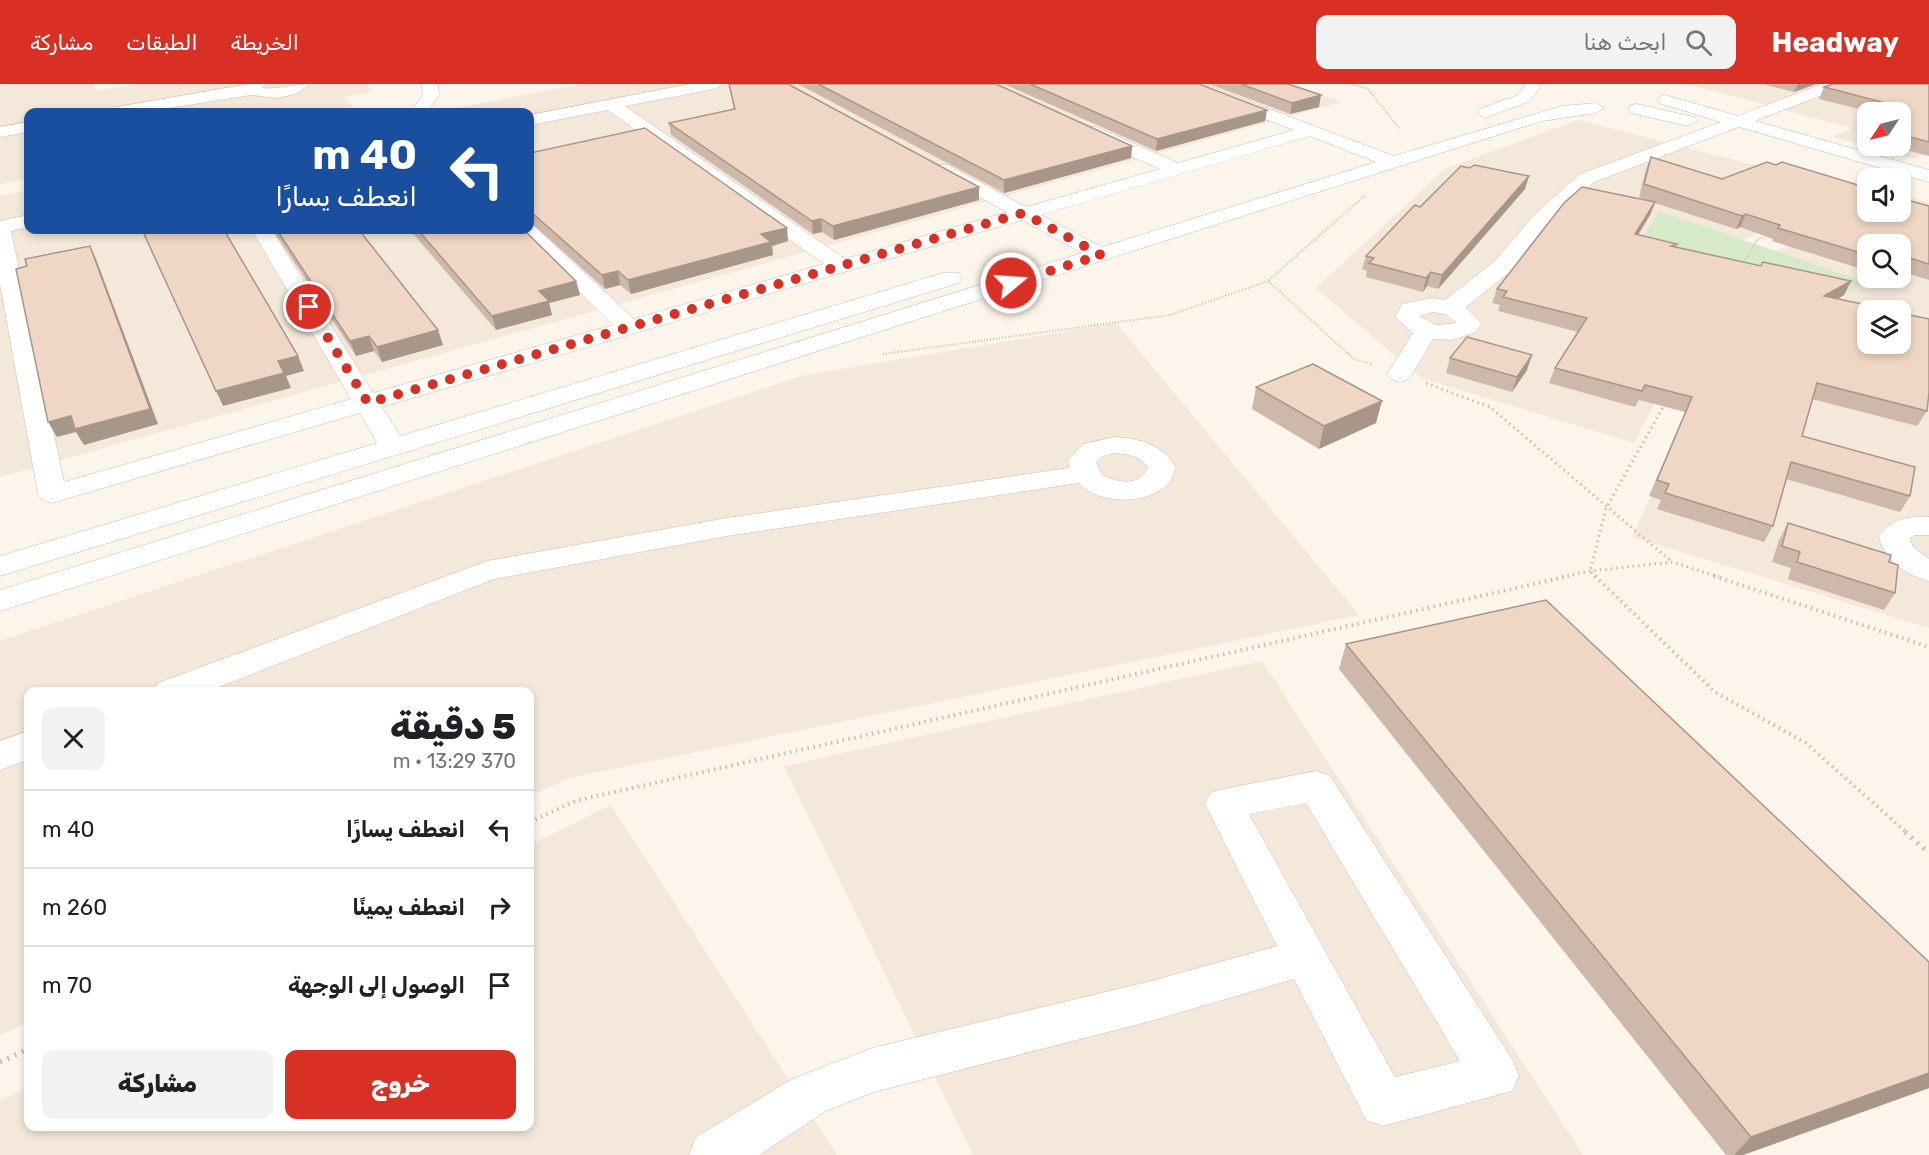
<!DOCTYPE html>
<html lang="ar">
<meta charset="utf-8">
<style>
:root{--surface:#fff;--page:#f2f2f2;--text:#202124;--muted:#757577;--line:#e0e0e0;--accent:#d93025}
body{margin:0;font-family:Rubik,Cairo,sans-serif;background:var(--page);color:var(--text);direction:rtl;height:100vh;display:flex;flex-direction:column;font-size:22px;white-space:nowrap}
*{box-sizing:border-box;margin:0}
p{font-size:20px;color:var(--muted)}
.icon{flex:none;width:33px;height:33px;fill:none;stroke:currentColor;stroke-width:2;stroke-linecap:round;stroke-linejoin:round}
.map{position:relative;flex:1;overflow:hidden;direction:ltr}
.panel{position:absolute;left:24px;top:603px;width:510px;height:444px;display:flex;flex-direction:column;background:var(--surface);border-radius:12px;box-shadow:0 3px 9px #0003;direction:rtl}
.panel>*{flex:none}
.guide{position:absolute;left:24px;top:24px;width:510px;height:126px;border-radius:12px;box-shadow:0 3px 9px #0003;direction:rtl;background:#1a4fa0;color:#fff;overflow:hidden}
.needle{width:39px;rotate:235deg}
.buttons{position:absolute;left:1857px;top:18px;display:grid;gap:12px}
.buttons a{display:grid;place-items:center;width:54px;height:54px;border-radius:12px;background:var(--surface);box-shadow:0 3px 9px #0003;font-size:30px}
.pin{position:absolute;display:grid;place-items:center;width:51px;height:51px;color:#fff;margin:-26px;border:3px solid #fff;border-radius:50%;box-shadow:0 2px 6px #0007}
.me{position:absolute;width:66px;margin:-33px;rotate:72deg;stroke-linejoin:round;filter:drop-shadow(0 0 4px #0008)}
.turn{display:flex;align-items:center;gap:21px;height:126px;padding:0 18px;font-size:27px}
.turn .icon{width:78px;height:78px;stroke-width:2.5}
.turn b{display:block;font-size:42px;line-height:51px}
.round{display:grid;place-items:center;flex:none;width:63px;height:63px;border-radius:12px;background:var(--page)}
.summary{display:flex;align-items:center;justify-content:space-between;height:102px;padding:0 18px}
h1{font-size:36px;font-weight:800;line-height:45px}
.primary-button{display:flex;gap:12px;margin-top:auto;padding:12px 18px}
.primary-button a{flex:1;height:69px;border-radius:12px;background:var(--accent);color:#fff;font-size:24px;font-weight:800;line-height:69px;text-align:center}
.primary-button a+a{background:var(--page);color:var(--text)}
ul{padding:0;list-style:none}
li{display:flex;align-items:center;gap:18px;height:78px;padding:0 18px;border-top:2px solid var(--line)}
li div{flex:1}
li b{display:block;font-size:22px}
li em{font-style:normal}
header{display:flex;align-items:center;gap:36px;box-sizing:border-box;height:84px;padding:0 30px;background:var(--accent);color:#fff}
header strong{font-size:28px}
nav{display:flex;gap:33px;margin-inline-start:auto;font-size:21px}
.search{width:420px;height:54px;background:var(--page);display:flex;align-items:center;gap:15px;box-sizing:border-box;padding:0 21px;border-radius:12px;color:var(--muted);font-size:22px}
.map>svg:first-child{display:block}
.residential{fill:#f3e8da;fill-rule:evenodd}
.green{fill:#d6e9c9}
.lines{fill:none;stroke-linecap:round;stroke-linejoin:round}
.minor-casing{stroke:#cebeb1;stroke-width:1}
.path-far3{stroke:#d5b9a6;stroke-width:2;stroke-dasharray:1 2;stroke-linecap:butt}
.path-far2{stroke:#d5b9a6;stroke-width:3;stroke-dasharray:1.5 4;stroke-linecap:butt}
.path-far1{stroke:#d5b9a6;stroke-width:4;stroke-dasharray:1.5 4.5;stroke-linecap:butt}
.path{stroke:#d5b9a6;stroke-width:5;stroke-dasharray:2 6;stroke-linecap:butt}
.minor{fill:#fff;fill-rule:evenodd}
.wall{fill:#ceb8a9}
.shaded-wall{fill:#a89689}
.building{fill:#f0d6c4;stroke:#a89689;stroke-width:1.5}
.route{stroke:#d93025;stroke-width:10;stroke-dasharray:0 18}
</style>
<header>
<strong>Headway</strong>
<div class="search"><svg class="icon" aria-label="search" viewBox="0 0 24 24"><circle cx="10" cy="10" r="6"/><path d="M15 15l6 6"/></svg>ابحث هنا</div>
<nav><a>الخريطة</a><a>الطبقات</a><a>مشاركة</a></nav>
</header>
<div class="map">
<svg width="1929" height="1071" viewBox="0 0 1929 1071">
<rect width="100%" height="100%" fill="#fcf5eb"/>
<!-- residential -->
<g class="residential">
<path d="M10 0H93L96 7 138 0H365L373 8 344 13 358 28H28V94L0 100V1Z"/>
<path d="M583 0H1288L1342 18 0 393V112L28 106V146H530V28H434Z"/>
<path d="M1687 0H1929V69L1915 75 1832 53 1852 44ZM1868 28H1900V62H1868Z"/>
<path d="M1578 36 1848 105 1740 158 1634 359 1421 294 1316 204 1446 84Z"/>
<path d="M1901 110 1929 119V544L1632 453 1758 176 1867 123 1868 128H1900ZM1868 160H1900V194H1868ZM1868 226H1900V260H1868Z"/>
<path d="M1116 239 1359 531 570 694 530 712V608H28V938L0 951V557L801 292Z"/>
<path d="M1262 577 1583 1071H973L784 682Z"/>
<path d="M611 721 837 1071H0V1017L28 1003V1042H530V761Z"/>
</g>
<!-- green -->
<path class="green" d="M1659 127 1866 198 1851 208 1638 160Z"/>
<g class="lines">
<defs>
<g id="minor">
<path d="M249 0H265L262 4C278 6 293 0 310 0L296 10 277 14 251 11 144 28H109L117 23Z"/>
<path d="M422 0H438L439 11 427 28H411L423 11Z"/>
<path d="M690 0H723L715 5 625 22 845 175 1007 128 934 89 932 85 934 81H948L1026 123 1160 85 1084 51 1081 47 1084 43H1096L1178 79 1294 46 1182 3 1180 0H1203L1394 72 1562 22 1596 19 1604 24 1596 29 1542 37 0 527V506L1082 169 1022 136 382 323 400 352 943 189H959L962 194 959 199 0 492V472L377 359 360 329 62 416 52 419 42 416 38 410 0 200V137L28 131V143L11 147 64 398 351 315 252 146H272L373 309 613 241 517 146H530V140L534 142 634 235 824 180 608 26 530 41V31ZM1310 52 1376 78 1102 163 1041 131Z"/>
<path d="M1526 0H1538L1540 3 1530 17 1485 34 1477 29 1479 25 1518 11Z"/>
<path d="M1822 0H1845L1843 3 1755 37 1929 86V98L1739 43 1594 98 1548 139 1511 187 1466 223 1481 239 1476 248 1453 256 1433 255 1409 295 1400 298 1391 295 1387 290 1413 249 1395 233 1402 220 1432 214 1445 216 1495 177 1534 131 1580 90 1721 38 1659 19 1657 16 1659 13 1665 11 1738 32ZM1432 228 1445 230 1457 239 1436 241 1419 232Z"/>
<path d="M1637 20 1694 33 1697 37 1688 42 1631 29 1629 25 1631 21Z"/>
<path d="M28 38V48L0 53V43Z"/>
<path d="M1115 353C1141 355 1161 360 1176 383 1174 389 1172 396 1168 400 1148 421 1097 421 1079 399L727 452 494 495 206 608H153L158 599 487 477 727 434 1069 384 1068 376 1083 360ZM1115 369C1128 370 1139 372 1148 383 1140 403 1119 399 1102 391L1096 378 1102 372Z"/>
<path d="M1929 433V451H1915L1910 454 1913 463 1929 475V497C1906 491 1885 477 1879 453 1891 435 1908 432 1929 433Z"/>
<path d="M28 647V676L0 686V657Z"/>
<path d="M1316 687 1330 692 1512 975 1519 991 1512 1007 1383 1042 1366 1036 1294 895 1151 937 874 1008 826 1027 759 1071H689L696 1053 792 995 872 964 1151 897 1277 862 1205 720 1210 709 1224 705ZM1306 719 1460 977 1395 993 1249 730Z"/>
</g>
</defs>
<!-- minor casing -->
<use href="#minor" class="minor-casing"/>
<!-- path-far3 -->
<g class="path-far3">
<path d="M1352 0 1368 5 1399 44"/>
<path d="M1364 112 1268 197 1354 275 1373 281"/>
<path d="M1743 181 1757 156 1768 151"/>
<path d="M883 270 1170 231 1268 197"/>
</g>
<!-- path-far2 -->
<g class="path-far2">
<path d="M1426 299 1490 323 1672 478"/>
<path d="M1562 493 1590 487 1673 478 1719 493"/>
<path d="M1596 493 1590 487 1606 424 1666 318"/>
</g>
<!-- path-far1 -->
<g class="path-far1">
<path d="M1595 492 1715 608 1806 659 1907 749"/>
<path d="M1714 492 1929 563"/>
<path d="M530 738 575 717 1569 492"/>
</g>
<!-- path -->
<g class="path">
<path d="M1905 748 1929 769"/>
<path d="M0 978 28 965"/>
</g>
<!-- minor -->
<use href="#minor" class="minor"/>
</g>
<!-- wall -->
<g class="wall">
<path d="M729 0H788L979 103V116L834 156 822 148 813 150 671 51 669 39 734 26Z"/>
<path d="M798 0H996L1132 62 1131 74 1004 109Z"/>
<path d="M1004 0H1199L1265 37 1156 67Z"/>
<path d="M1209 0H1288L1319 23 1290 30Z"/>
<path d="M1763 0H1816L1794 8Z"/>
<path d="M1929 0V72L1891 62H1900V28H1872L1819 15 1824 3Z"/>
<path d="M1868 40V51L1863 50Z"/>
<path d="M530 69 788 157 772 162 773 171 631 210 620 201 605 205 530 138Z"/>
<path d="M1651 73 1722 95 1929 122V196L1900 187V160H1868V187L1772 157 1773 155 1740 143 1736 145 1655 119 1650 131 1638 151 1677 160 1676 163 1761 182 1851 197 1844 211 1838 215 1927 327 1917 342 1812 315 1802 352 1910 412 1900 428 1786 395 1773 442 1764 458 1657 425 1661 416 1649 412 1685 328 1639 316 1635 323 1549 299 1555 284 1578 248 1498 227 1500 221 1492 219 1497 205 1649 117 1639 113 1646 85Z"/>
<path d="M1525 105 1438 205 1427 202 1423 208 1366 193 1367 187 1362 185 1366 172 1420 123Z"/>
<path d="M273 146H359L438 246 443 261 382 278 374 267 356 272Z"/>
<path d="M410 146H524L576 197 580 211 549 219 552 231 496 246Z"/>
<path d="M1450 274 1527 286 1512 308 1446 289Z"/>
<path d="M1256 303 1376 339 1319 365 1252 325Z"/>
<path d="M1788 439 1889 478 1895 509 1884 526 1788 495 1791 484 1772 478 1779 456Z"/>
<path d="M1346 560 1929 878V1004L1743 1071H1726L1339 585Z"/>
</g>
<!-- shaded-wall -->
<g class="shaded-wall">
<path d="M1798 0H1816L1794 8Z"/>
<path d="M1321 11 1319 23 1290 30 1292 19Z"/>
<path d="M1267 26 1265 37 1156 67 1157 55Z"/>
<path d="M1132 62 1131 74 1004 109V96Z"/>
<path d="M1529 92 1525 105 1438 205 1442 191Z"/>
<path d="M979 103V116L834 156 833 142Z"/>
<path d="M1655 118 1650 131 1630 164 1635 150Z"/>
<path d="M1746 130 1740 143 1736 145 1742 132Z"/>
<path d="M821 135 822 148 813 150 812 137Z"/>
<path d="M787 144 788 157 772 162 773 171 631 210 628 196 761 150Z"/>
<path d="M90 162 96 175 158 340 84 361 76 348 57 353 48 338 71 332Z"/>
<path d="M618 187 620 201 605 205 602 191Z"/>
<path d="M1431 188 1427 202 1423 208 1426 194Z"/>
<path d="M576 197 580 211 549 219 552 231 496 246 492 232 539 207Z"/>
<path d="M1851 197 1844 211 1817 226 1824 212Z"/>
<path d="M438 246 443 261 382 278 377 263Z"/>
<path d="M369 252 374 267 356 272 350 257Z"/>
<path d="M1532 271 1527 286 1512 308 1517 293Z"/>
<path d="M298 272 304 287 286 292 291 304 223 322 216 307 278 277Z"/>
<path d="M1382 317 1376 339 1319 365 1324 342Z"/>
<path d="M1929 989V1004L1743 1071H1734L1751 1053Z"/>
</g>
<!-- building -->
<g class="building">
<path d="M729 0H788L979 103 833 142 821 135 812 137 669 39 735 25Z"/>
<path d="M818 0H996L1132 62 1004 96Z"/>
<path d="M1030 0H1199L1267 26 1157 55Z"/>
<path d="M1241 0H1288L1321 11 1292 19Z"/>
<path d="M1833 0H1929V58L1900 50V28H1893L1905 24 1824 3Z"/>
<path d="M645 44 787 144 761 150 771 158 628 196 618 187 602 191 530 127V69Z"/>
<path d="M1651 73 1722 95 1767 78 1776 81 1782 78 1868 104V128H1900V114L1929 122V180L1900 171V160H1868V171L1778 144 1780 141 1746 130 1742 132 1644 100Z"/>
<path d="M1474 81 1529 92 1442 191 1431 188 1426 194 1369 179 1374 174 1366 172 1415 121 1420 123 1461 82 1470 84Z"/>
<path d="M1582 103 1655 118 1635 150 1677 160 1671 162 1761 182 1763 178 1851 197 1824 212 1891 226H1868V260H1900V229L1929 235V308L1927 327 1817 299 1802 352 1915 383 1910 412 1791 378 1773 442 1665 409 1669 400 1657 396 1692 313 1645 301 1642 307 1555 284 1587 234 1503 213 1507 207 1497 205 1564 119Z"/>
<path d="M166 146H224L298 272 278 277 284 289 216 307 144 150Z"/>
<path d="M277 146H359L438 246 377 263 369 252 350 257Z"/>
<path d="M418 146H524L576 197 539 207 549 217 492 232Z"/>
<path d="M90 162 150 325 75 345 71 332 48 338 16 185 27 182 25 175Z"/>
<path d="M1467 253 1532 271 1517 293 1450 274Z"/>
<path d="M1313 280 1382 317 1324 342 1256 303Z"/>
<path d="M1788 439 1891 471 1889 478 1898 481 1895 509 1797 478 1800 468 1782 462Z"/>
<path d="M1546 516 1929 878V989L1751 1053 1346 560Z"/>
</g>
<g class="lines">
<!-- route -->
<path class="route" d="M309 223 368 319 1023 129 1101 171 1011 199"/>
</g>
</svg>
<div class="buttons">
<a><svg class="needle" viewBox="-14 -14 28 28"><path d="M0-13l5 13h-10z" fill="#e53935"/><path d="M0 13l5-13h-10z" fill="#757577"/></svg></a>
<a><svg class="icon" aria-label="sound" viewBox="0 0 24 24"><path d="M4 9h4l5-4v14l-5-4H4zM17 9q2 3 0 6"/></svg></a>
<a><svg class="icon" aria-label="search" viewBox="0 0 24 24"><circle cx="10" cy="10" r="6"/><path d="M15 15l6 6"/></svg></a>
<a><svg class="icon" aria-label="layers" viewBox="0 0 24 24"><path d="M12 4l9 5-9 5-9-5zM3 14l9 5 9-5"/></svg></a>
</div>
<div class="pin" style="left:309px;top:223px;background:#d93025"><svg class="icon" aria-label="arrive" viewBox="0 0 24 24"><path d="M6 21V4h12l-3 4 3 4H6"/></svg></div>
<svg class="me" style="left:1011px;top:199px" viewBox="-20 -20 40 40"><circle r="17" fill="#d93025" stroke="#fff" stroke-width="3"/><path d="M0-11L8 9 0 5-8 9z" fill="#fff"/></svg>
<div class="guide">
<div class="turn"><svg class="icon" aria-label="left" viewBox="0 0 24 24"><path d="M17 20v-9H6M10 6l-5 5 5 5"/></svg><div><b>40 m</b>انعطف يسارًا</div></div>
</div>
<section class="panel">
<div class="summary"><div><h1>5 دقيقة</h1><p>370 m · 13:29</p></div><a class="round"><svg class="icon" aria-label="close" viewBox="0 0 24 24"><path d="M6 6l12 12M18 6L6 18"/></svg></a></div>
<ul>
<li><svg class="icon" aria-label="left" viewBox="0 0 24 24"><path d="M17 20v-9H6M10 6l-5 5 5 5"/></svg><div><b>انعطف يسارًا</b></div><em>40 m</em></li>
<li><svg class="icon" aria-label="right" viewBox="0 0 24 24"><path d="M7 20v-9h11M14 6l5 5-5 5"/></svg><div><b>انعطف يمينًا</b></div><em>260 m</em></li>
<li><svg class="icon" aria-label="arrive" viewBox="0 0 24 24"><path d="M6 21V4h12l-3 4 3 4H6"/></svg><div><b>الوصول إلى الوجهة</b></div><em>70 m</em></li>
</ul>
<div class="primary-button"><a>خروج</a><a>مشاركة</a></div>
</section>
</div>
